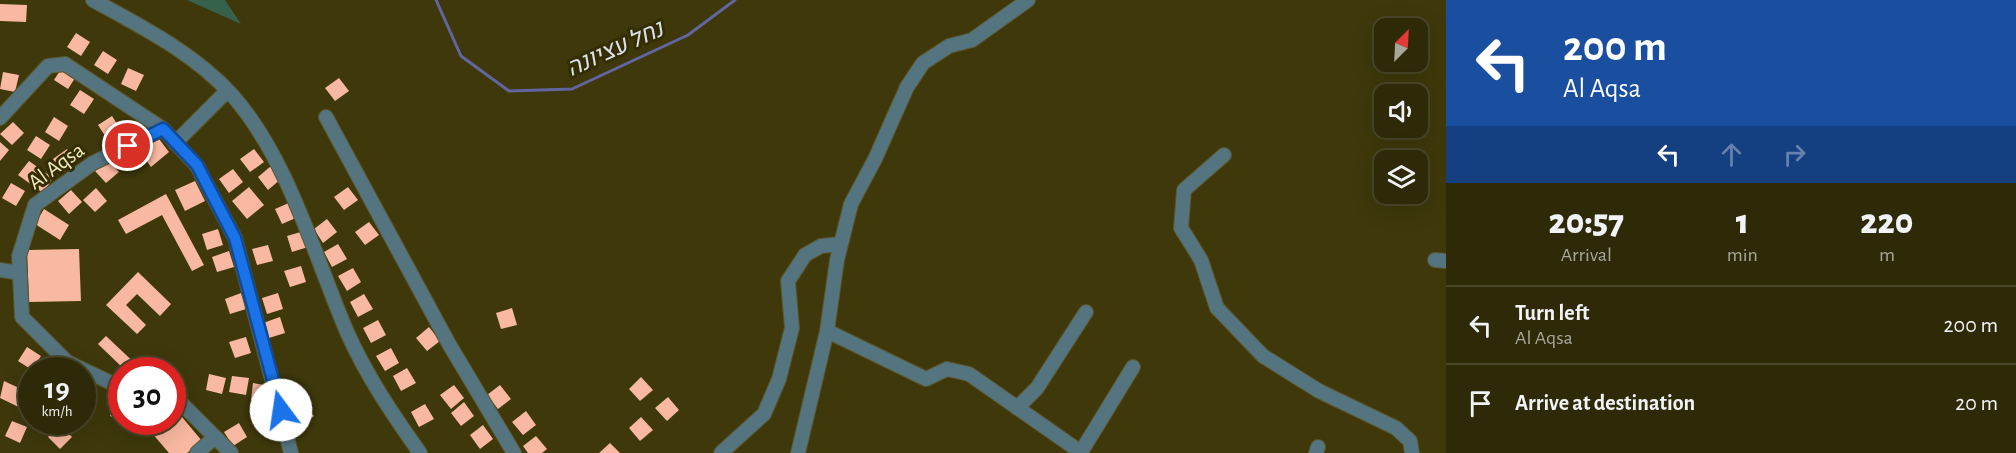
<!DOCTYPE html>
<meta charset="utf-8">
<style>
:root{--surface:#2e2a08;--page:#3a3616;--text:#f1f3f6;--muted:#a7a79c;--line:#494629}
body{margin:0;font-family:"Alegreya Sans",Heebo,sans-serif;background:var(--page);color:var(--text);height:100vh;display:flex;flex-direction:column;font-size:22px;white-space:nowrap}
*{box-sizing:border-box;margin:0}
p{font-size:20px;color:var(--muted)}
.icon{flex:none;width:33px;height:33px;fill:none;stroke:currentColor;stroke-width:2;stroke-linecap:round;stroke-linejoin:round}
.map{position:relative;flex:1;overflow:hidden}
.sheet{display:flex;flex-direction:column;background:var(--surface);width:570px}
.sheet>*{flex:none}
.guide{background:#1a4fa0;color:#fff;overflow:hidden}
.needle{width:39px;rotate:24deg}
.fabs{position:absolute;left:1374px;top:18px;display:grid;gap:12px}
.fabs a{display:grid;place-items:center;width:54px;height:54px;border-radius:12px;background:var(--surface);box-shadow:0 6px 24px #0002,0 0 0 2px var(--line);font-size:30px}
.speed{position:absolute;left:18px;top:357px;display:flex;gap:12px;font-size:30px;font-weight:700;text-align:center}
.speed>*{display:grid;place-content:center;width:78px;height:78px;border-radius:50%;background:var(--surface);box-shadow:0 6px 24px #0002,0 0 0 2px var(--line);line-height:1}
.speed small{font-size:15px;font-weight:400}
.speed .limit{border:9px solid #d22;background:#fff;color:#111}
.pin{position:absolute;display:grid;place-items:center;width:51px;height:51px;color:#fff;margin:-26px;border:3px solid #fff;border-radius:50%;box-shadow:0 2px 6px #0007}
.me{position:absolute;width:66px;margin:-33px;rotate:346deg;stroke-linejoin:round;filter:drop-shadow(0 0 4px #0008)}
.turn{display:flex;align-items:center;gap:21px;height:126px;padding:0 18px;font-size:27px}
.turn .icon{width:78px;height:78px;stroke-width:2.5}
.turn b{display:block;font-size:42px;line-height:51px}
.lanes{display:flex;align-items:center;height:57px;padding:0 18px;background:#0003;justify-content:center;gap:30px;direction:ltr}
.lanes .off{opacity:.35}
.eta{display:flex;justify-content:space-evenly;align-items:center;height:102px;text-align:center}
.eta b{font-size:36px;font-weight:800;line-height:42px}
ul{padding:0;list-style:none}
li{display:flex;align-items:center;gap:18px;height:78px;padding:0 18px;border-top:2px solid var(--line)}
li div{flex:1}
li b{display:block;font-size:22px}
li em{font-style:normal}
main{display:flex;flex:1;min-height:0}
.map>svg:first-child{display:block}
.grass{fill:#36624c}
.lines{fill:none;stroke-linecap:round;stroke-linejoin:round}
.stream{stroke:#62659f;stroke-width:3}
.building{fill:#f9b8a1}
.minor-casing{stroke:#5b5529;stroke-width:16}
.minor{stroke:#54747f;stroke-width:14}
.route-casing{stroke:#114b97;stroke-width:15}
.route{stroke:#1a73e8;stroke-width:10}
.labels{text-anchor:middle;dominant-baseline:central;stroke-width:6;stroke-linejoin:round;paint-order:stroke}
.street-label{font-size:22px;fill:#f2ecc5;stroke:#342d00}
.water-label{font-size:24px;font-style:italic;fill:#dbdeef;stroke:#342d00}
</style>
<main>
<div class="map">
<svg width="1446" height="453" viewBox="0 0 1446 453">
<rect width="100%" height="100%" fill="#3e380b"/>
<!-- grass -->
<path class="grass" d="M187 0H225L241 24Z"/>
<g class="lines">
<!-- stream -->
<path class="stream" d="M436 0 461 56 509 91 572 89 688 35 735 0"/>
</g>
<!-- building -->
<g class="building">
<path d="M0 4 27 5 26 22 0 21Z"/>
<path d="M76 33 90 42 81 56 67 47Z"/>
<path d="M103 51 117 60 108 74 94 65Z"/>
<path d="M63 66 77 75 68 89 54 80Z"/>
<path d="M128 68 144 75 136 91 121 84Z"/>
<path d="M3 72 19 75 15 92 0 89Z"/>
<path d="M339 78 349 91 335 101 325 88Z"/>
<path d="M80 90 94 99 84 114 70 105Z"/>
<path d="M112 116 121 130 107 139 98 125Z"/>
<path d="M54 117 68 126 59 141 45 132Z"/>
<path d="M13 122 24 133 12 145 0 134Z"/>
<path d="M156 135 169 152 151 167 138 149Z"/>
<path d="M36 136 50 145 41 159 27 150Z"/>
<path d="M0 142 9 150 0 161Z"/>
<path d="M67 149 76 163 62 173 53 159Z"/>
<path d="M254 149 264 162 250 172 240 159Z"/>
<path d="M108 159 119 172 106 183 95 171Z"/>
<path d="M29 161 53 178 43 193 18 175Z"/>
<path d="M271 166 281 179 268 190 258 177Z"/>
<path d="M233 169 243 182 229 193 219 179Z"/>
<path d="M195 181 205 201 185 211 175 190Z"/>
<path d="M11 183 25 191 16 206 2 198Z"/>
<path d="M249 187 264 205 247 219 232 201Z"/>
<path d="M348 187 358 200 344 210 334 197Z"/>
<path d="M96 188 107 201 95 212 83 200Z"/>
<path d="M71 190 82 202 69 214 58 201Z"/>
<path d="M166 194 204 265 192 271 162 215 126 234 118 220Z"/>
<path d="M291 202 298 217 282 224 275 209Z"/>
<path d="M44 209 69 225 60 240 35 224Z"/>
<path d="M327 219 337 232 323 243 314 229Z"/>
<path d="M369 222 379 235 365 245 355 232Z"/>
<path d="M218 229 223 245 207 250 202 234Z"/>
<path d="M304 231 308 247 292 252 287 236Z"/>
<path d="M338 244 347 259 332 267 324 252Z"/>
<path d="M268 245 273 261 257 265 252 249Z"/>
<path d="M79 249 81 301 29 302 27 250Z"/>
<path d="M229 251 234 267 217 272 212 257Z"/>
<path d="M301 266 306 282 290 287 284 271Z"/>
<path d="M353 268 361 282 347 291 338 276Z"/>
<path d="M138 272 171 304 160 316 137 294 126 305 146 325 137 334 106 305Z"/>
<path d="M241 293 246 309 230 314 225 299Z"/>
<path d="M278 293 283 309 267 314 262 298Z"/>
<path d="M364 294 373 309 358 317 350 302Z"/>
<path d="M512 308 517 325 501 329 496 313Z"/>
<path d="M280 317 285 333 269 338 263 323Z"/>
<path d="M378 320 386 335 371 343 363 328Z"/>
<path d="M429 327 440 341 427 351 416 338Z"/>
<path d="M106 336 142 370H125L98 344Z"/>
<path d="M246 337 251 353 235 358 229 342Z"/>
<path d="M27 347 41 356 32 370 18 361Z"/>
<path d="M391 348 399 363 385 371 376 356Z"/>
<path d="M407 368 416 383 401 391 393 376Z"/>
<path d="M209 374 226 378 222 394 206 390Z"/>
<path d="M232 376 249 378 246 395 229 392Z"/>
<path d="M641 377 653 390 640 401 629 389Z"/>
<path d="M4 381 32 394 27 411 0 398Z"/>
<path d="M82 381 92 387 82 403Z"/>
<path d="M253 383 270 386 268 402 251 400Z"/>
<path d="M454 385 464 398 451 409 440 395Z"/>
<path d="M500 385 511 399 498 409 487 395Z"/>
<path d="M668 397 679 410 667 421 655 408Z"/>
<path d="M118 400 122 402V421L110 416Z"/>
<path d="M464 402 474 416 461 426 451 413Z"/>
<path d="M303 403 314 416 301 427 290 414Z"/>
<path d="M425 404 434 419 419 427 411 412Z"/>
<path d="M177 411 202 441 187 453H169L151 432 164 422H172V414Z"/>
<path d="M526 411 536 425 523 435 512 422Z"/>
<path d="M641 417 653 430 640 441 629 428Z"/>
<path d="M12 421 27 427 20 443 5 436Z"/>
<path d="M133 422H151L147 430 132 423Z"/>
<path d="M239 423 247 437 233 446 224 432Z"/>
<path d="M60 425 72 437 60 449 48 437Z"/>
<path d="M483 425 493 439 480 449 470 435Z"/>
<path d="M536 436 547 449 542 453H528L523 446Z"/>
<path d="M610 443 620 453H599Z"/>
</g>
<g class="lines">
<defs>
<g id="minor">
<path d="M93 0C142 27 194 53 232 95 288 158 314 255 347 332 366 375 393 415 420 453"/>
<path d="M326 117 449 344 514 453"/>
<path d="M0 118 48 66 65 64 163 129 93 163 35 205 19 256 22 317 67 362 122 388"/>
<path d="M163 129 197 166 235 238 291 453"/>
<path d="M175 143 227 91"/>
<path d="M1224 155 1184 190 1181 228 1201 260 1217 308 1263 356 1319 391 1396 428 1410 441 1412 453"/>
<path d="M1435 260 1446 261"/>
<path d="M0 270 20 273"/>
<path d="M827 331 926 379 947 369 969 374 1082 453"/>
<path d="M172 405H183L231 453"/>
<path d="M1017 408 1037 388 1086 312"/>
<path d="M1081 452 1133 367"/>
<path d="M197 453 215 437"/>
<path d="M721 453 764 414 779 379 792 328 788 281 805 255 821 246 840 244"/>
<path d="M798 453 827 331 837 260 851 204 875 159 907 87 923 63 949 46 972 40 1028 0"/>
<path d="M1316 453 1318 447"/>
</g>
</defs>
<!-- minor casing -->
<use href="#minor" class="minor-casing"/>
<!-- minor -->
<use href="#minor" class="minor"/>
</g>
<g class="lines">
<defs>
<path id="route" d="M128 146 163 129 197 165 235 238 281 410"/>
</defs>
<!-- route casing -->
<use href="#route" class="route-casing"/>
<!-- route -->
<use href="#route" class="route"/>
</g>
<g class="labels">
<!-- street labels -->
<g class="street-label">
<text transform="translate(56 166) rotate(-36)">Al Aqsa</text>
</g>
<!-- water labels -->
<g class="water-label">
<text transform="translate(615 49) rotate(-24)">נחל עציונה</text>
</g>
</g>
</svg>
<div class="fabs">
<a><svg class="needle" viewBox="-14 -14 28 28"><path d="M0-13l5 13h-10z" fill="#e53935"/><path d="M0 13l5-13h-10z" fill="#a7a79c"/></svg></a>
<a><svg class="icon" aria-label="sound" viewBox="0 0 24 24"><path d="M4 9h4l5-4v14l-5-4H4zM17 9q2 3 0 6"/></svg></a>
<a><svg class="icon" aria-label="layers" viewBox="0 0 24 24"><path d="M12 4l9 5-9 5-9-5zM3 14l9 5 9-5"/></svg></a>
</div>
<div class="speed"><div>19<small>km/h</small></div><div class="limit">30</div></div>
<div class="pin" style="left:128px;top:146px;background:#d93025"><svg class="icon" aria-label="arrive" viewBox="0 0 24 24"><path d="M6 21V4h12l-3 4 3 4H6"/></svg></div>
<svg class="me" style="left:281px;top:410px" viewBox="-20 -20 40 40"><circle r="19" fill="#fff"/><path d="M0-13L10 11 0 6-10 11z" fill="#1a73e8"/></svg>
</div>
<section class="sheet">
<div class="guide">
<div class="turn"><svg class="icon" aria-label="left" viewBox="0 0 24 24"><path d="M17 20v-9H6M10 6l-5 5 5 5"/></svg><div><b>200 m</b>Al Aqsa</div></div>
<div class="lanes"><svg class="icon" aria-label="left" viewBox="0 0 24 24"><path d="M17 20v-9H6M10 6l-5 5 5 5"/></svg><svg class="icon off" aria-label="ahead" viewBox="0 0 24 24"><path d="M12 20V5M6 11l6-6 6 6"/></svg><svg class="icon off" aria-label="right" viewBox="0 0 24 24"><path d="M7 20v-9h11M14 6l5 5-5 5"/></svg></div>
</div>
<div class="eta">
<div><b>20:57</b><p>Arrival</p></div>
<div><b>1</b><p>min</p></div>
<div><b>220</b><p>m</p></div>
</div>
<ul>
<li><svg class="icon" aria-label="left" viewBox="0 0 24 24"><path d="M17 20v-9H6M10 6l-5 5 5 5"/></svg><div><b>Turn left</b><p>Al Aqsa</p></div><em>200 m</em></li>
<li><svg class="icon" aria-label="arrive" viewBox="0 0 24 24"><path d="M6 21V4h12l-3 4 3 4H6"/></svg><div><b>Arrive at destination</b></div><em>20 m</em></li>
</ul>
</section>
</main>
